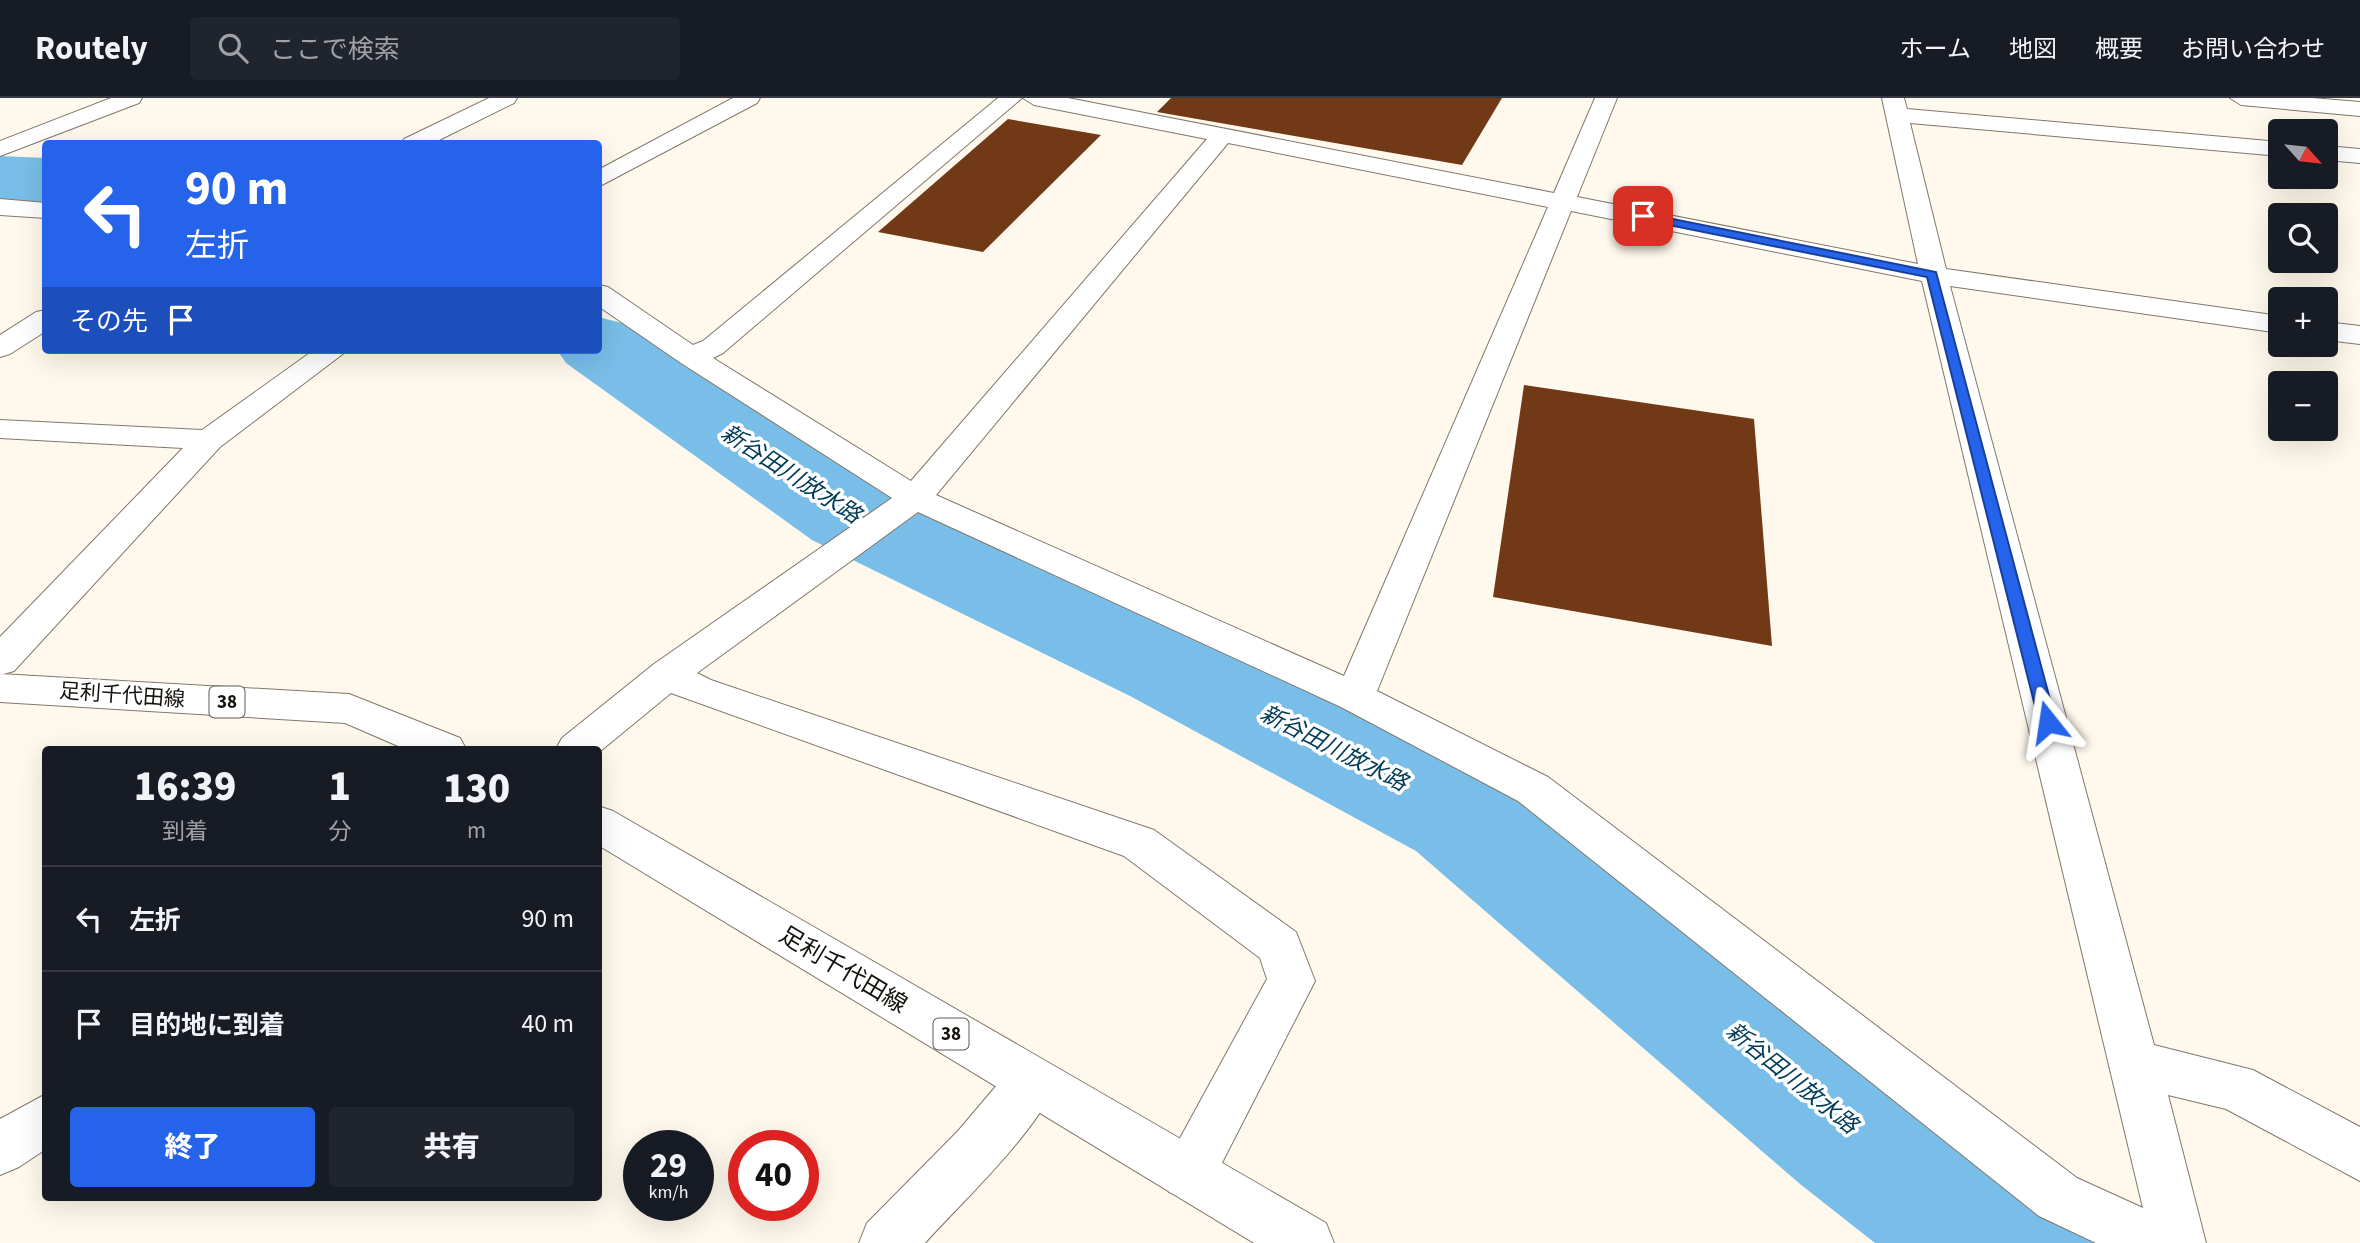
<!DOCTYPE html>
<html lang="ja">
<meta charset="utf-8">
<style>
:root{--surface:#171b24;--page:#20242c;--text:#f1f3f6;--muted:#9ea1a6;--line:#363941;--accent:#2563eb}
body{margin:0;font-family:"Source Sans 3","Noto Sans JP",sans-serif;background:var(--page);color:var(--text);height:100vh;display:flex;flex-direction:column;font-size:26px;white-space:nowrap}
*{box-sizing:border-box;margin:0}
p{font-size:23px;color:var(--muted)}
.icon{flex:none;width:38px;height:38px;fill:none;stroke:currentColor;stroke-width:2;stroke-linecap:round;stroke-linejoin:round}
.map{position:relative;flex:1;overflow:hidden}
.drawer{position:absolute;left:42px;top:648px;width:560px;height:455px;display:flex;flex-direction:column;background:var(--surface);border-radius:7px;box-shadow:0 7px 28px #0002}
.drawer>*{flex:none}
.guide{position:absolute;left:42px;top:42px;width:560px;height:214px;border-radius:7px;box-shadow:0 7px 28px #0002;background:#2563eb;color:#fff;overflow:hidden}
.needle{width:46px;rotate:117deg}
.controls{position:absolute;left:2268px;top:21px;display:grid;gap:14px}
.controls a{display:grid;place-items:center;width:70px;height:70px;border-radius:7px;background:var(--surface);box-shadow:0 7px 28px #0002;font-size:35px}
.speed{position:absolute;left:623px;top:1032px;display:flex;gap:14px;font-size:35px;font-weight:700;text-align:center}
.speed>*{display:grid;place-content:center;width:91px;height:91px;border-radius:50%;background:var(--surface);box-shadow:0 7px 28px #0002;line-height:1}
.speed small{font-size:18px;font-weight:400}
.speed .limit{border:10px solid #d22;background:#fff;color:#111}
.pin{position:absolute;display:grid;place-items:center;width:60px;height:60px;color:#fff;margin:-30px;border-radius:14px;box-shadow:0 4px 10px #0006}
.me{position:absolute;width:77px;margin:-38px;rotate:345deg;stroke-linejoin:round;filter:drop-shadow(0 0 5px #0008)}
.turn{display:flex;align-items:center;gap:24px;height:147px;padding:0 28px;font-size:32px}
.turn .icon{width:91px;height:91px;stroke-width:2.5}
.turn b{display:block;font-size:49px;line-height:60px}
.then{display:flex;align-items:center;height:66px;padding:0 28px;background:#0003;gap:14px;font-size:26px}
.eta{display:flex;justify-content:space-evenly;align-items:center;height:119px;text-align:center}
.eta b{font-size:42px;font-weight:800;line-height:49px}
.cta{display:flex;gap:14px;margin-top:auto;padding:14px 28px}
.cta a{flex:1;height:80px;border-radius:7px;background:var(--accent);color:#fff;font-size:28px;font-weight:800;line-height:80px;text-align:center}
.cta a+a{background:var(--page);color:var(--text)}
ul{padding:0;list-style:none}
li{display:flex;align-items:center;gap:21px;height:105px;padding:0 28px;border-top:2px solid var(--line)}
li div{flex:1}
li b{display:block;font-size:26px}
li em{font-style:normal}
header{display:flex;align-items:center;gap:42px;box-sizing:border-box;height:98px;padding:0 35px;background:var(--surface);border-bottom:2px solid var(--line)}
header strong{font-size:33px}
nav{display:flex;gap:38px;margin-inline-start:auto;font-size:24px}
.search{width:490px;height:63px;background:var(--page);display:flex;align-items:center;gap:18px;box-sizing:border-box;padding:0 24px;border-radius:7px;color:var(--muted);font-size:26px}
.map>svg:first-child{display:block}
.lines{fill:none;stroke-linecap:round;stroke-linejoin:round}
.river{fill:#79bee9;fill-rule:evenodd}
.building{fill:#723917}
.minor-casing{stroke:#80786b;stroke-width:2}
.major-casing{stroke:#80786b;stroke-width:2}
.minor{fill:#fff;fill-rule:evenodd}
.major{fill:#fff;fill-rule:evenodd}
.route{fill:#2563eb;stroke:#184099;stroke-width:2}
.labels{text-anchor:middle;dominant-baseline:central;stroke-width:7;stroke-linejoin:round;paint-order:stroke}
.shield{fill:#fff;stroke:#5b5956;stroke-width:2}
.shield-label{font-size:19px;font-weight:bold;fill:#15120d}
.street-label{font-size:21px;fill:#15120d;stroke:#fff}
.water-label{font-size:23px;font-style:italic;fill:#003b57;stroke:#fff}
.near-street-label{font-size:24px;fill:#15120d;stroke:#fff}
</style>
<header>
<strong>Routely</strong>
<div class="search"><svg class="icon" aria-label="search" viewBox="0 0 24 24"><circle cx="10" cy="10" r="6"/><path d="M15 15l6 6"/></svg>ここで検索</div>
<nav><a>ホーム</a><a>地図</a><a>概要</a><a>お問い合わせ</a></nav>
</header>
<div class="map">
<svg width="2360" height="1145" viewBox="0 0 2360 1145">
<rect width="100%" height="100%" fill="#fff8ec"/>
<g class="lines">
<!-- river -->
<g class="river">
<path d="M0 58 46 60V104L0 102Z"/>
<path d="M598 219 630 227 886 394 1214 538 1510 679 1914 976 2071 1085 2096 1145H1875L1800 1086 1416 753 1130 598 812 442 566 265 557 252H598Z"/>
</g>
</g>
<!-- building -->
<g class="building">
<path d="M1171 0H1502L1462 67 1157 14Z"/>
<path d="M1008 21 1101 37 983 154 878 134Z"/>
<path d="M1524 287 1754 321 1772 548 1493 499Z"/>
</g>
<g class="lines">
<defs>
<g id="minor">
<path d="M111 0H142L139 5 0 58V43Z"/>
<path d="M489 0H517L514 5 431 46H401L404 41Z"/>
<path d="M733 0H760L757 5 598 89V72Z"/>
<path d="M998 0H1022L723 255 713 260 911 383 1207 41 1034 7 1023 0H1068L1554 95 1595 0H1617L1577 99 1918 166 1882 0H1904L1907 11 2280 44V58L1910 25 1946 171 2280 218V235L1950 188 2154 947 2253 972 2360 1029V1083L2226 1011 2168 997 2206 1145H2096L2039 1118 1518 703 1341 609 918 414 697 575 711 582 1154 732 1296 834 1315 883 1207 1094 1188 1101 1169 1094 1161 1075 1267 881 1260 860 1124 758 671 595 598 655V651H556L562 640 654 566 892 400 681 265 598 208V187L608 189 693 247 703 243ZM1228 45 1548 109 1344 578 936 397ZM1571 113 1922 183 2143 1110 2077 1080 1548 679 1377 593Z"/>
<path d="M2230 0H2312L2360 4V18L2241 7Z"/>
<path d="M2326 48 2360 51V65L2326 62Z"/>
<path d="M0 101 46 105V120L0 117Z"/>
<path d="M46 212V233L10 256 0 259V237L36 214Z"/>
<path d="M2326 224 2360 228V246L2326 242Z"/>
<path d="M314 252H348L220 349 14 573 0 577V539L183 350 0 340V322L202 332Z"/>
<path d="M1032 960 1050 967 1057 984C1034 1037 965 1101 925 1145H859L867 1125 958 1033 1014 967Z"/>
<path d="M46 996V1051L19 1069 0 1077V1021Z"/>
</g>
<g id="major">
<path d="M0 576 349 596 460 640 466 651H405L345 625 0 604Z"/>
<path d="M598 708 613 713 1326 1125 1334 1145H1254L598 747Z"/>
</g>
</defs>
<!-- minor casing -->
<use href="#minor" class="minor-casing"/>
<!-- major casing -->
<use href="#major" class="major-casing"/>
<!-- minor -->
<use href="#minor" class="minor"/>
<!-- major -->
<use href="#major" class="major"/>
</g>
<!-- route -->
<path class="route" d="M1643 115 1936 174 2056 624 2053 628H2042L2039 624 1927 179 1639 121V116Z"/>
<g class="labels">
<!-- shield labels -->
<g class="shield">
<rect x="209.5" y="588.5" width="35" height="31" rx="5"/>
<rect x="933.5" y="920.5" width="35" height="31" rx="5"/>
</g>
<g class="shield-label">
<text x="227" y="604">38</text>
<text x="951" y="936">38</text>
</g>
<!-- street labels -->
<g class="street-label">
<text transform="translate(122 597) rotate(4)">足利千代田線</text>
</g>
<!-- water labels -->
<g class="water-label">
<text transform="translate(791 376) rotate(33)">新谷田川放水路</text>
<text transform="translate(1334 650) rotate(27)">新谷田川放水路</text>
<text transform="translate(1792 980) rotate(39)">新谷田川放水路</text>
</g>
<!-- near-street labels -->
<g class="near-street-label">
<text transform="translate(843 872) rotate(31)">足利千代田線</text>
</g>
</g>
</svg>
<div class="controls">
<a><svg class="needle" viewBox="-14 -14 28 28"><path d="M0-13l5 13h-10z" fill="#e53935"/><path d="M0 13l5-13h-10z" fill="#9ea1a6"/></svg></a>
<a><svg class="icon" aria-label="search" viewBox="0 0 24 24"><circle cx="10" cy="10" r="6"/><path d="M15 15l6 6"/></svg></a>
<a>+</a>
<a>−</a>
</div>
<div class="speed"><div>29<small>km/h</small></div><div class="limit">40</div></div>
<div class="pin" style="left:1643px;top:118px;background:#d93025"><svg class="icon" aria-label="arrive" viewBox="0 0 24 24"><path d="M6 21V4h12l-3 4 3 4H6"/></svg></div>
<svg class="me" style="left:2048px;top:624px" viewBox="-20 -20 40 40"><path d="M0-17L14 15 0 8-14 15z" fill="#2563eb" stroke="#fff" stroke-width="4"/></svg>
<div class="guide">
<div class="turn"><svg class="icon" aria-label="left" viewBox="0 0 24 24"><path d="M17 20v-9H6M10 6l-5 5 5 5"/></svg><div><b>90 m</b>左折</div></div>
<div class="then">その先<svg class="icon" aria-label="arrive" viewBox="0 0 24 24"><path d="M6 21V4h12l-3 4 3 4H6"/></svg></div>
</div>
<section class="drawer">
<div class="eta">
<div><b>16:39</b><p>到着</p></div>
<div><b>1</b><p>分</p></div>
<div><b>130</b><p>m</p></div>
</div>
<ul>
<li><svg class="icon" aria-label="left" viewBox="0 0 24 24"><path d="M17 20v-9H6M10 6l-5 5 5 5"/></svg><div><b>左折</b></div><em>90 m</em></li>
<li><svg class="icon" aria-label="arrive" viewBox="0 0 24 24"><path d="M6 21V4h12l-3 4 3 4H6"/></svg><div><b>目的地に到着</b></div><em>40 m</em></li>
</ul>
<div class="cta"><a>終了</a><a>共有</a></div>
</section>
</div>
